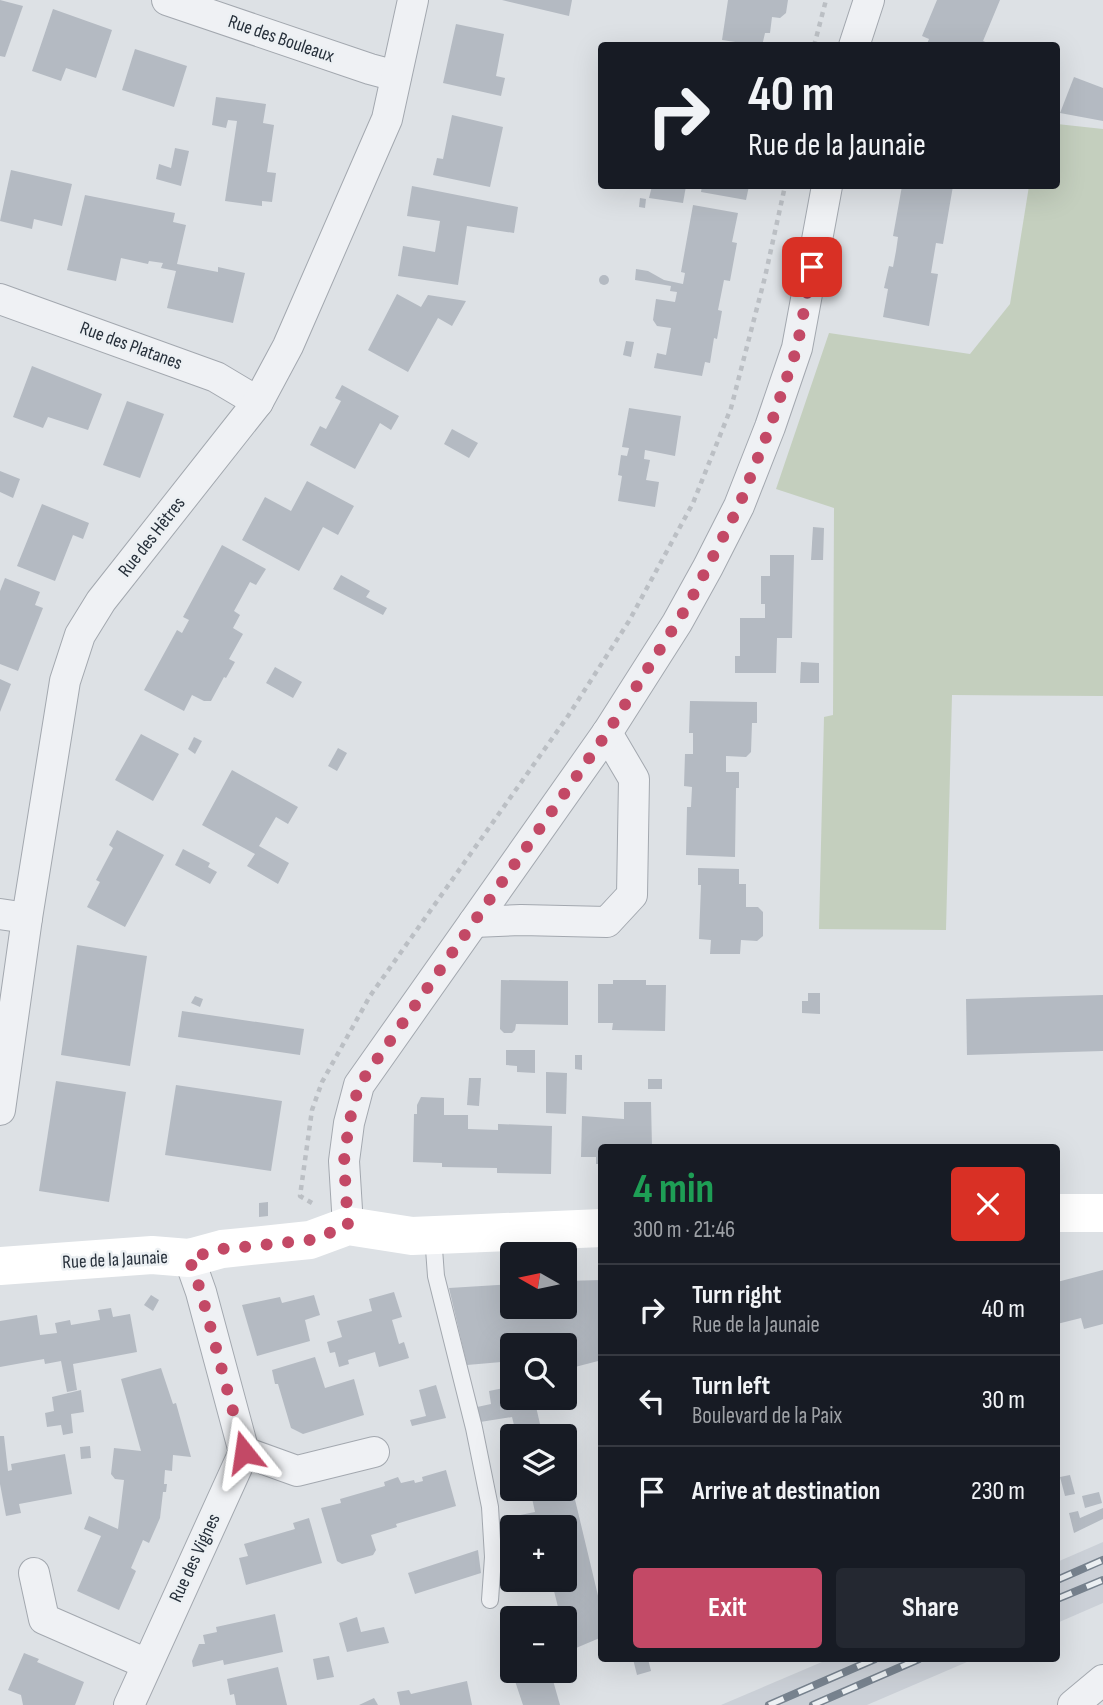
<!DOCTYPE html>
<meta charset="utf-8">
<style>
:root{--surface:#171b24;--page:#242831;--text:#f1f3f6;--muted:#9ea1a6;--line:#363941;--accent:#c34966}
body{margin:0;font-family:"Sofia Sans Condensed",sans-serif;background:var(--page);color:var(--text);height:100vh;display:flex;flex-direction:column;font-size:26px;white-space:nowrap}
*{box-sizing:border-box;margin:0}
p{font-size:23px;color:var(--muted)}
.icon{flex:none;width:38px;height:38px;fill:none;stroke:currentColor;stroke-width:2;stroke-linecap:round;stroke-linejoin:round}
.map{position:relative;flex:1;overflow:hidden}
.panel{position:absolute;left:598px;top:1144px;width:462px;height:518px;display:flex;flex-direction:column;background:var(--surface);border-radius:7px;box-shadow:0 7px 28px #0002}
.panel>*{flex:none}
.top-card{position:absolute;left:598px;top:42px;width:462px;height:147px;border-radius:7px;box-shadow:0 7px 28px #0002;background:#171b24;color:var(--text);overflow:hidden}
.needle{width:46px;rotate:279deg}
.fabs{position:absolute;left:500px;top:1242px;display:grid;gap:14px}
.fabs a{display:grid;place-items:center;width:77px;height:77px;border-radius:7px;background:var(--surface);box-shadow:0 7px 28px #0002;font-size:35px}
.pin{position:absolute;display:grid;place-items:center;width:60px;height:60px;color:#fff;margin:-30px;border-radius:14px;box-shadow:0 4px 10px #0006}
.me{position:absolute;width:77px;margin:-38px;rotate:345deg;stroke-linejoin:round;filter:drop-shadow(0 0 5px #0008)}
.turn{display:flex;align-items:center;gap:24px;height:147px;padding:0 35px;font-size:32px}
.turn .icon{width:91px;height:91px;stroke-width:2.5}
.turn b{display:block;font-size:49px;line-height:60px}
.round{display:grid;place-items:center;flex:none;width:74px;height:74px;border-radius:7px;background:var(--page)}
.headline{display:flex;align-items:center;justify-content:space-between;height:119px;padding:0 35px}
h1{font-size:42px;font-weight:700;line-height:52px;color:#1e9e55}
.action{display:flex;gap:14px;margin-top:auto;padding:14px 35px}
.action a{flex:1;height:80px;border-radius:7px;background:var(--accent);color:#fff;font-size:28px;font-weight:700;line-height:80px;text-align:center}
.action a+a{background:var(--page);color:var(--text)}
ul{padding:0;list-style:none}
li{display:flex;align-items:center;gap:21px;height:91px;padding:0 35px;border-top:2px solid var(--line)}
li div{flex:1}
li b{display:block;font-size:26px}
li em{font-style:normal}
.map>svg:first-child{display:block}
.built{fill:#cbd0d7}
.green{fill:#c4cfbe}
.building{fill:#b4bac2}
.lines{fill:none;stroke-linecap:round;stroke-linejoin:round}
.lane-casing{stroke:#a3a8af;stroke-width:18}
.street-casing{stroke:#a3a8af;stroke-width:32}
.path{stroke:#bbbfc4;stroke-width:4.5;stroke-dasharray:5 5;stroke-linecap:butt}
.lane{stroke:#eff1f4;stroke-width:16}
.street{stroke:#eff1f4;stroke-width:30}
.secondary{stroke:#fff;stroke-width:38}
.rail-casing{stroke:#77828e;stroke-width:8}
.rail{stroke:#ecf0f3;stroke-width:5;stroke-dasharray:16;stroke-linecap:butt}
.route{stroke:#c34966;stroke-width:12;stroke-dasharray:0 21.6}
.labels{text-anchor:middle;dominant-baseline:central;stroke-width:5;stroke-linejoin:round;paint-order:stroke}
.street-label{font-size:19px;fill:#27303b;stroke:#ecf0f3}
</style>
<div class="map">
<svg width="1103" height="1705" viewBox="0 0 1103 1705">
<rect width="100%" height="100%" fill="#dde1e5"/>
<!-- built -->
<g class="built">
<path d="M1103 1542V1603L1057 1623V1562Z"/>
<path d="M829 1659H974L867 1705H721Z"/>
</g>
<!-- green -->
<path class="green" d="M1057 124 1103 129V696L952 695 946 930 819 929 824 717 833 715 834 508 776 489 829 333 970 354 1010 304 1029 186H1057Z"/>
<!-- building -->
<g class="building">
<path d="M0 0 23 6 5 57 0 56Z"/>
<path d="M502 0H572L569 16Z"/>
<path d="M728 0H788L786 13 780 18 772 17 770 33H765L762 46 722 40Z"/>
<path d="M937 0H1000L983 41 995 46H926L929 39 922 36Z"/>
<path d="M53 9 112 30 96 78 66 68 61 81 32 71Z"/>
<path d="M456 24 504 34 496 76 505 78 501 96 443 83Z"/>
<path d="M135 49 187 66 174 107 122 90Z"/>
<path d="M1074 77 1103 88V121L1060 113Z"/>
<path d="M216 97 266 104 263 123 274 125 267 172 276 173 272 202 262 201V206L225 201 237 121 228 120 226 128 212 125Z"/>
<path d="M452 115 503 127 490 187 433 175 437 158 443 159Z"/>
<path d="M175 148 189 151 181 186 156 179 159 164 171 168Z"/>
<path d="M11 170 72 184 62 226 34 219 32 229 0 221Z"/>
<path d="M412 186 518 207 514 233 467 226 458 285 398 276 403 246 435 252 440 221 407 216Z"/>
<path d="M652 186H686L683 203 649 198Z"/>
<path d="M702 186H749L746 200 701 192Z"/>
<path d="M902 186H953L943 244 936 243 931 273 938 274 929 326 883 317 888 289 884 288 889 266 893 267 896 251 898 237 893 236Z"/>
<path d="M85 195 175 213 173 222 186 225 177 264 218 272V267L245 273 233 323 167 308 176 271 161 268 163 263 149 261 148 264 121 258 116 281 67 270Z"/>
<path d="M640 198 646 199 645 208 639 207Z"/>
<path d="M693 205 738 213 732 242 737 243 730 281 724 280 718 310 722 311 717 339 714 338 710 363 705 362 702 376 654 368 657 353 666 355 671 328 657 326 653 320 656 299 675 302 677 292 670 291 671 286 635 280 636 269 648 271 664 280 683 284 685 273 681 272Z"/>
<circle cx="604" cy="280" r="5"/>
<path d="M397 294 421 307 428 295 466 301 452 326 438 318 408 372 368 350Z"/>
<path d="M626 341 634 342 631 357 623 355Z"/>
<path d="M32 366 102 394 88 430 48 417 43 428 13 417Z"/>
<path d="M342 385 399 416 391 430 380 423 355 469 310 445 320 426 326 429 341 401 335 398Z"/>
<path d="M127 401 164 414 140 478 103 465Z"/>
<path d="M629 408 681 416 675 456 645 450 644 459 650 460 646 480 659 482 655 507 618 501 622 476 618 475 621 455 627 456 629 448 622 447Z"/>
<path d="M452 429 478 443 469 458 444 444Z"/>
<path d="M0 471 20 479 13 498 0 492Z"/>
<path d="M307 481 354 506 338 535 323 527 299 571 242 540 265 497 291 511Z"/>
<path d="M42 504 89 523 83 539 73 535 55 581 17 566Z"/>
<path d="M813 527 824 528 823 560H811Z"/>
<path d="M222 545 266 569 256 585 250 582 234 611 240 615 233 628 243 634 229 659 235 662 226 678 224 677 211 701H204L192 695 184 711 144 690 177 630 182 633 189 620 183 617Z"/>
<path d="M770 555H794L792 638H777L776 673H735V656H740V618H765V604H761V576H770Z"/>
<path d="M341 575 370 591 366 597 387 608 383 615 333 589Z"/>
<path d="M5 578 40 592 35 605 43 608 18 671 0 664V591Z"/>
<path d="M801 662 819 663V683H800Z"/>
<path d="M275 667 302 682 293 698 266 683Z"/>
<path d="M0 679 11 684 0 712Z"/>
<path d="M690 701 757 702V723H752L751 752 746 757 726 756V772H739V788H736L735 857 686 855 687 807H691L692 787 684 786 685 754H693V733H689Z"/>
<path d="M141 734 179 754 153 801 115 780Z"/>
<path d="M194 737 202 741 195 754 188 749Z"/>
<path d="M338 748 347 753 337 771 328 766Z"/>
<path d="M232 770 298 807 288 824 276 817 259 846 289 863 278 884 247 866 255 854 202 825Z"/>
<path d="M117 830 164 855 125 927 87 907 100 882 96 880 113 848 109 845Z"/>
<path d="M183 849 210 863 208 867 217 872 210 884 175 865Z"/>
<path d="M698 868 739 869V884H746V907H758L763 912V936L757 941 741 940 740 954H710L711 940 699 939 701 885H698Z"/>
<path d="M77 945 147 956 130 1066 61 1055Z"/>
<path d="M501 980 568 981V1025L516 1024 515 1030 512 1033H504L500 1029Z"/>
<path d="M613 980H646V985H666L665 1031 612 1030 613 1023H598V984H613Z"/>
<path d="M808 993H820V1014L802 1013V1001H808Z"/>
<path d="M1103 995V1051L967 1055 966 999Z"/>
<path d="M195 996 203 999 200 1007 191 1003Z"/>
<path d="M182 1011 304 1029 300 1055 178 1037Z"/>
<path d="M506 1050H535V1073L517 1072V1066L506 1065Z"/>
<path d="M575 1055H582V1070L575 1069Z"/>
<path d="M546 1072 567 1073 566 1114 546 1113Z"/>
<path d="M469 1078H481L479 1106 467 1105Z"/>
<rect x="648" y="1079" width="14" height="10"/>
<path d="M56 1081 126 1092 109 1202 39 1191Z"/>
<path d="M176 1085 282 1101 271 1171 165 1155Z"/>
<path d="M421 1097 444 1098V1115H468V1129L498 1130V1124L552 1126 551 1174 497 1173V1168L442 1167V1163L413 1162 414 1114H417V1105Z"/>
<path d="M624 1102H651L652 1148H602V1164H596V1157H581L582 1116 624 1119Z"/>
<path d="M268 1202V1216L259 1217V1203Z"/>
<path d="M1103 1270V1324L1084 1329 1081 1318 1057 1324V1282Z"/>
<path d="M602 1280V1360L575 1367 573 1357H565V1346H513V1361L467 1365 449 1288 513 1284V1307H565V1281Z"/>
<path d="M394 1292 402 1317 392 1320 399 1344 404 1342 409 1358 379 1367 375 1352 348 1360 349 1364 339 1367 335 1352 330 1353 327 1342 342 1337 337 1321 372 1311 369 1299Z"/>
<path d="M151 1295 159 1300 153 1311 144 1305Z"/>
<path d="M314 1295 320 1315 305 1320 310 1341 257 1356 242 1305 280 1297 282 1303Z"/>
<path d="M111 1308 113 1317 130 1314 137 1352 73 1364 77 1390 67 1392 61 1361 45 1364 44 1359 0 1367V1321L37 1315 40 1335 57 1333 55 1323 70 1320 71 1325 100 1320 98 1310Z"/>
<path d="M315 1357 325 1388 354 1379 364 1415 303 1434 291 1428 278 1384H275L272 1370Z"/>
<path d="M161 1368 173 1404 176 1403 191 1457 173 1455 172 1471 165 1470 164 1484H167L166 1492H163L160 1518 149 1543 143 1540 131 1568 136 1571 119 1610 77 1591 101 1536 84 1529 89 1516 118 1529 124 1480 115 1479 111 1474 114 1448 141 1451 121 1379Z"/>
<path d="M436 1385 446 1418 412 1426 410 1420 426 1416 419 1390Z"/>
<path d="M513 1386V1398H534L543 1437H517L512 1417 480 1422 477 1407 491 1404 489 1391Z"/>
<path d="M81 1390 84 1412 71 1414 73 1433 63 1435 61 1425 47 1427 45 1413 54 1411 52 1397Z"/>
<path d="M0 1436H4L8 1471 12 1470 11 1464 65 1454 72 1494 19 1504 21 1513 6 1516 0 1484Z"/>
<path d="M90 1446 91 1458 81 1459 80 1447Z"/>
<path d="M446 1470 456 1506 396 1524 397 1527 371 1535 376 1550 373 1555 342 1564 337 1561 321 1508 341 1503 340 1499 385 1486 384 1482 398 1477 401 1483 414 1480 415 1483 423 1481 422 1477Z"/>
<path d="M1070 1475 1075 1494 1065 1496 1060 1477Z"/>
<path d="M572 1487 600 1604 602 1603V1637L569 1651 574 1672 552 1677 560 1705H523L510 1666 513 1665V1671H565V1619H561L552 1583 517 1591 515 1580H565V1528H513L512 1566 501 1519 535 1512 530 1489 556 1491Z"/>
<path d="M1099 1492 1102 1503 1085 1508 1082 1496Z"/>
<path d="M1103 1508V1519L1074 1533 1069 1513 1078 1511 1080 1518Z"/>
<path d="M309 1518 322 1563 246 1585 239 1558 248 1556 244 1544 295 1529 293 1523Z"/>
<path d="M478 1550 481 1573 415 1594 408 1573Z"/>
<path d="M546 1612 547 1619H526V1618Z"/>
<path d="M275 1614 283 1652 224 1665 223 1660 193 1667 192 1661 199 1644H205L203 1635 217 1632 216 1627Z"/>
<path d="M357 1617 361 1632 384 1627 389 1643 347 1652 339 1623Z"/>
<path d="M24 1653 39 1659 37 1662 84 1682 75 1705H23L21 1695 8 1690Z"/>
<path d="M329 1656 334 1677 317 1680 313 1659Z"/>
<path d="M633 1659H648L651 1671 637 1675Z"/>
<path d="M278 1667 287 1705H236L234 1694 230 1695 227 1679Z"/>
<path d="M467 1681 472 1705H400L397 1692 409 1690 411 1694Z"/>
<path d="M374 1698 378 1705H359Z"/>
</g>
<g class="lines">
<defs>
<path id="lane" d="M433 1235 436 1276 474 1428 490 1507 493 1557 490 1600"/>
<g id="street">
<path d="M167 0 370 69 396 76"/>
<path d="M854 46 869 0"/>
<path d="M0 299 216 377 258 402"/>
<path d="M0 914 27 918"/>
<path d="M474 922 521 920 607 922 632 895 634 779 607 733"/>
<path d="M0 1110 27 918 65 681 80 635 101 601 258 402 288 346 387 119 413 0"/>
<path d="M348 1226 344 1161 349 1123 359 1085 607 733 677 623 708 567 739 506 770 427 797 348 827 186"/>
<path d="M244 1452 297 1471 374 1452"/>
<path d="M34 1573 44 1619 147 1664"/>
<path d="M129 1705 244 1452 201 1292 189 1258"/>
<path d="M1073 1705 1103 1680"/>
</g>
</defs>
<!-- lane casing -->
<use href="#lane" class="lane-casing"/>
<!-- street casing -->
<use href="#street" class="street-casing"/>
<!-- path -->
<g class="path">
<path d="M814 46 826 0"/>
<path d="M312 1203 300 1196 312 1110 322 1082 370 996 568 716 629 621 693 503 731 408 765 277 785 186"/>
</g>
<!-- lane -->
<use href="#lane" class="lane"/>
<!-- street -->
<use href="#street" class="street"/>
<!-- secondary -->
<g class="secondary">
<path d="M1057 1213H1103"/>
<path d="M0 1266 152 1255 189 1258 222 1249 310 1240 348 1226 412 1236 602 1228"/>
</g>
<defs>
<g id="rail">
<path d="M1057 1580 1103 1560"/>
<path d="M1057 1599 1103 1580"/>
<path d="M769 1705 875 1659"/>
<path d="M813 1705 919 1659"/>
</g>
</defs>
<!-- rail casing -->
<use href="#rail" class="rail-casing"/>
<!-- rail -->
<use href="#rail" class="rail"/>
</g>
<g class="lines">
<!-- route -->
<path class="route" d="M244 1452 201 1292 189 1258 222 1249 310 1240 348 1226 344 1161 349 1123 359 1085 607 733 688 605 739 506 770 427 797 348 812 267"/>
</g>
<g class="labels">
<!-- street labels -->
<g class="street-label">
<text transform="translate(281 39) rotate(19)">Rue des Bouleaux</text>
<text transform="translate(131 346) rotate(20)">Rue des Platanes</text>
<text transform="translate(152 537) rotate(-52)">Rue des Hêtres</text>
<text transform="translate(115 1260) rotate(-3)">Rue de la Jaunaie</text>
<text transform="translate(195 1558) rotate(-65)">Rue des Vignes</text>
</g>
</g>
</svg>
<div class="fabs">
<a><svg class="needle" viewBox="-14 -14 28 28"><path d="M0-13l5 13h-10z" fill="#e53935"/><path d="M0 13l5-13h-10z" fill="#9ea1a6"/></svg></a>
<a><svg class="icon" aria-label="search" viewBox="0 0 24 24"><circle cx="10" cy="10" r="6"/><path d="M15 15l6 6"/></svg></a>
<a><svg class="icon" aria-label="layers" viewBox="0 0 24 24"><path d="M12 4l9 5-9 5-9-5zM3 14l9 5 9-5"/></svg></a>
<a>+</a>
<a>−</a>
</div>
<div class="pin" style="left:812px;top:267px;background:#d93025"><svg class="icon" aria-label="arrive" viewBox="0 0 24 24"><path d="M6 21V4h12l-3 4 3 4H6"/></svg></div>
<svg class="me" style="left:244px;top:1452px" viewBox="-20 -20 40 40"><path d="M0-17L14 15 0 8-14 15z" fill="#c34966" stroke="#fff" stroke-width="4"/></svg>
<div class="top-card">
<div class="turn"><svg class="icon" aria-label="right" viewBox="0 0 24 24"><path d="M7 20v-9h11M14 6l5 5-5 5"/></svg><div><b>40 m</b>Rue de la Jaunaie</div></div>
</div>
<section class="panel">
<div class="headline"><div><h1>4 min</h1><p>300 m · 21:46</p></div><a class="round" style="background:#d93025;color:#fff"><svg class="icon" aria-label="close" viewBox="0 0 24 24"><path d="M6 6l12 12M18 6L6 18"/></svg></a></div>
<ul>
<li><svg class="icon" aria-label="right" viewBox="0 0 24 24"><path d="M7 20v-9h11M14 6l5 5-5 5"/></svg><div><b>Turn right</b><p>Rue de la Jaunaie</p></div><em>40 m</em></li>
<li><svg class="icon" aria-label="left" viewBox="0 0 24 24"><path d="M17 20v-9H6M10 6l-5 5 5 5"/></svg><div><b>Turn left</b><p>Boulevard de la Paix</p></div><em>30 m</em></li>
<li><svg class="icon" aria-label="arrive" viewBox="0 0 24 24"><path d="M6 21V4h12l-3 4 3 4H6"/></svg><div><b>Arrive at destination</b></div><em>230 m</em></li>
</ul>
<div class="action"><a>Exit</a><a>Share</a></div>
</section>
</div>
